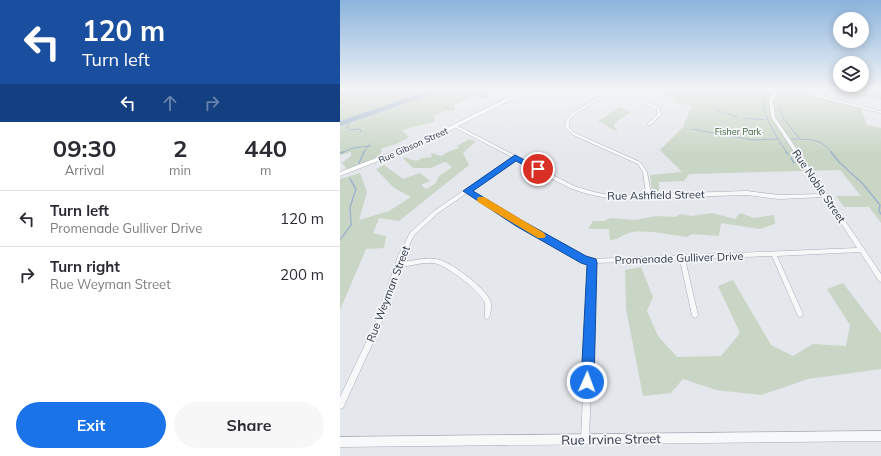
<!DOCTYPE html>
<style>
:root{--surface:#fff;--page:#f7f7f7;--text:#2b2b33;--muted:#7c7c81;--line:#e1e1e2;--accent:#1a73e8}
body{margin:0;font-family:Mulish,sans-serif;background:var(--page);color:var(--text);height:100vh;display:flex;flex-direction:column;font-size:15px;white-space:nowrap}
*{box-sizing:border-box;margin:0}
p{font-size:13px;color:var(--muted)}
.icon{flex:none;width:22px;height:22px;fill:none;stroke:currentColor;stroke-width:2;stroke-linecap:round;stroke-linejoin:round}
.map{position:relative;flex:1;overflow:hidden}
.panel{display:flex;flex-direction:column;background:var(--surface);width:340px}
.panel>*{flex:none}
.banner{background:#1a4fa0;color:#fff;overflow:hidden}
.fabs{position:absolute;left:493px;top:12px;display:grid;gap:8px}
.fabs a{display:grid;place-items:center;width:36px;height:36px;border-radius:50%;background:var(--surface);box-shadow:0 2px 10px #0003;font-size:20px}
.pin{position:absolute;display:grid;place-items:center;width:34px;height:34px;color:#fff;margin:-17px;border:2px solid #fff;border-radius:50%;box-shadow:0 1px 4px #0007}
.me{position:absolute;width:44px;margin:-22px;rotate:2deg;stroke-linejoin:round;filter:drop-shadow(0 0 3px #0008)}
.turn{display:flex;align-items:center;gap:14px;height:84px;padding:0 16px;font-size:18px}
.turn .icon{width:52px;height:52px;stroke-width:2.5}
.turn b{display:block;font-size:28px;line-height:34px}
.lanes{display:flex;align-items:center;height:38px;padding:0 16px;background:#0003;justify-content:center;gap:20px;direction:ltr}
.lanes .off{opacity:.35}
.eta{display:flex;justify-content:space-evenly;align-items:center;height:68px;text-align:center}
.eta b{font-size:24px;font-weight:700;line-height:28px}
.button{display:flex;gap:8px;margin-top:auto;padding:8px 16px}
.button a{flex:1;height:46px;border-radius:24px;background:var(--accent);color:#fff;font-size:16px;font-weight:700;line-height:46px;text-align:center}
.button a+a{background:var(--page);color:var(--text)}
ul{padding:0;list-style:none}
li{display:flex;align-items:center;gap:12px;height:56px;padding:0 16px;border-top:1px solid var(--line)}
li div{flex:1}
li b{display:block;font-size:15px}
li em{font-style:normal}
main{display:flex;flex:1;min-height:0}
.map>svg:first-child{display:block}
.green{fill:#c9d6c5}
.water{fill:#9fb4cc}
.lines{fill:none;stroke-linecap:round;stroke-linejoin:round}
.stream-far1{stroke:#9fb4cc;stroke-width:1}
.stream{stroke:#9fb4cc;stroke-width:1.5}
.minor-casing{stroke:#a9aeb7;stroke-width:1}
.tertiary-casing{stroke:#a9aeb7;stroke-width:1}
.secondary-casing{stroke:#a9aeb7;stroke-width:1}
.minor{fill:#f7f8fa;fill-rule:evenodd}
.tertiary{fill:#f7f8fa;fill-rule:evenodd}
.secondary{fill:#fff;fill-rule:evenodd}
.route{fill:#1a73e8;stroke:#114b97}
.slow{fill:#f59e0b}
.labels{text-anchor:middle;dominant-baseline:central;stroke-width:3.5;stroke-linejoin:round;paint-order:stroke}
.far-park-label{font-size:9px;fill:#3f6138;stroke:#f4f6f9}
.far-street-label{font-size:9px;fill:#2b3445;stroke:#f4f6f9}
.street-label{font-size:11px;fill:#2b3445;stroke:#f4f6f9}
.near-street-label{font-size:13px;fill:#2b3445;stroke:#f4f6f9}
</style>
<main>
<section class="panel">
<div class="banner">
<div class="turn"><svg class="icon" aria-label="left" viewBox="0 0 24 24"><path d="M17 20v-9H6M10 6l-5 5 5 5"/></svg><div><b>120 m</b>Turn left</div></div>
<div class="lanes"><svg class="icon" aria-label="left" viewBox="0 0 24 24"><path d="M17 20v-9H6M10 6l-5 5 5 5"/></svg><svg class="icon off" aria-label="ahead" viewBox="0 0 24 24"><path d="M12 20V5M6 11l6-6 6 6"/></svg><svg class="icon off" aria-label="right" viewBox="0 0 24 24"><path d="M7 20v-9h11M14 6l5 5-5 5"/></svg></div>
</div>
<div class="eta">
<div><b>09:30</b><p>Arrival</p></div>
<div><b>2</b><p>min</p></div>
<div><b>440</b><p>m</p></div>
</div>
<ul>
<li><svg class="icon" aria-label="left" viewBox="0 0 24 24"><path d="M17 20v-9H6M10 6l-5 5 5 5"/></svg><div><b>Turn left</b><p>Promenade Gulliver Drive</p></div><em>120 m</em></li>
<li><svg class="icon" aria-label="right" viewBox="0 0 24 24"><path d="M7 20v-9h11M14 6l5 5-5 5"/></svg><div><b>Turn right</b><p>Rue Weyman Street</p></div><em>200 m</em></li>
</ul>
<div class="button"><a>Exit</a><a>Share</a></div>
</section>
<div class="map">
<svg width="541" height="456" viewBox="0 0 541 456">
<rect width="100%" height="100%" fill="#e4e7ec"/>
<!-- green -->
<g class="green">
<path d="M0 90H90L0 121Z"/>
<path d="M105 90H144L140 91 139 93H143L149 97C143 100 140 99 135 95L114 105 115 111H105L94 116 95 119 94 122C83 125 72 126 62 131L69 137 56 144 42 148 40 156 7 169 2 163 11 156V152L0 155V126Z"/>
<path d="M317 90H460L473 95 517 106 521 109 527 125 541 128V223L529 207H504L496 196H521L500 170 349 174 344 181 319 182V191L312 192 310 175 342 172 320 150 343 127 352 106 340 104 330 96Z"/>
<path d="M493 90H541V100Z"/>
<path d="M280 107 291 112 276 122 274 126 278 132 258 121Z"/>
<path d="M129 139 136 141 123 153 129 165 59 221 39 218 33 233 46 236 44 248 26 249 0 310V179L20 173 27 192 19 220 49 211 71 197 54 188 36 169 44 165 63 179 80 173 90 181 81 185 86 189 95 184 99 176 112 167 106 162 102 163 91 168H73L63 158 64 157 76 161 82 158 92 157 91 153 101 156 110 151 119 148 117 146Z"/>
<path d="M372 213 395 219 400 213 414 218 434 215 435 224 420 229 381 223 379 236 352 234 347 237C330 235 310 230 293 232 284 233 279 240 270 240L269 229H248L253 221H264L271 218 295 220 316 216 335 217 341 214 351 216Z"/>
<path d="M301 267 313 297 307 311 318 336 337 357 381 356 400 333 378 286 393 280 431 345 453 356 473 344 506 346 510 325 487 289 503 283 541 333V369L468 379 421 395 376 390 343 379 331 393 303 396 286 309 285 270Z"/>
</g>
<!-- water -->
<path class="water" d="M90 90H105L0 126V121Z"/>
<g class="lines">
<!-- stream-far1 -->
<g class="stream-far1">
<path d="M126 97 135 92"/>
<path d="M424 97 426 90"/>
<path d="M423 99C424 120 436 135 447 153"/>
<path d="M440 107 443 118 459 138"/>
<path d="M375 110 398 117"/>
<path d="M404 118 426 120"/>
<path d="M10 123 7 127 10 130 20 129 21 132"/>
<path d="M352 129 412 140 438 139"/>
<path d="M452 139C470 140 480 137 492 153"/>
<path d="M1 153 13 148 30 146"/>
<path d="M23 153 30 144"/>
</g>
<!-- stream -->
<g class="stream">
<path d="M446 152 448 154"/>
<path d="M491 152 499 162 523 184 540 205 539 211 541 214"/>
<path d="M0 153 4 152"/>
<path d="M451 158 454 163"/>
<path d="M19 163 24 152"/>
<path d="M0 240 11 225 10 207 16 189 10 179"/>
</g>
<defs>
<g id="minor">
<path d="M271 90H275L235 114 230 119 229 127 235 133 300 162 307 172 311 194 407 191 439 195 482 194 431 117 429 100 436 90H439L433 100 435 117 541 274V282L539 281 520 252 437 256 463 314 462 316 460 317 458 316 432 256 345 259 358 315 357 317 355 318 353 317 352 315 340 260 255 263 249 440 248 443 245 444 242 443 241 440 249 263 243 262 178 224 127 193 98 213 74 235 64 256 62 262C73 261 85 257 96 259 110 261 144 287 150 300 152 305 151 312 149 318L147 319 145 318C144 313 146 308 145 303 142 292 106 265 94 263 83 262 71 266 60 267L41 325 3 408 0 409V397L35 324 58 256 70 233 94 211 172 157 114 127V125H116L234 186 254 192 269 195 306 194 303 172 298 164 233 135 225 127 226 119 233 112ZM175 159C193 168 211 179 230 188 244 194 260 197 275 199L407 195 439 199 484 197 517 248 252 259 246 258 182 222 130 191Z"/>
<path d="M277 90H281L320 108 321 115 310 125H308V123L317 115V109Z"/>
<path d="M459 90H464L482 96 541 111V113L480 98Z"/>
</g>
<path id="tertiary" d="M541 431V441L0 447V437Z"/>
<path id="secondary" d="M184 90H190L84 143 0 176V172L80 141Z"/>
</defs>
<!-- minor casing -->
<use href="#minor" class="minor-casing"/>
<!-- tertiary casing -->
<use href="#tertiary" class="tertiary-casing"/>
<!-- secondary casing -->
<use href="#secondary" class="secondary-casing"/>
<!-- minor -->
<use href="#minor" class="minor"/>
<!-- tertiary -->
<use href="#tertiary" class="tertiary"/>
<!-- secondary -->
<use href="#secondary" class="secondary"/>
</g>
<!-- sky -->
<linearGradient id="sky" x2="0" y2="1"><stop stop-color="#8bb4dd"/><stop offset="0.58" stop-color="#f3f4f6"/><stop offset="1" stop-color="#f3f4f6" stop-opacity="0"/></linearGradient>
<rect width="541" height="154" fill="url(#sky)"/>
<!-- route -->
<path class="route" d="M175 155 202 169 198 172 195 171 176 161 133 191 183 221 246 256 256 259 257 262 254 382 252 386 247 388 243 386 241 382 247 265 241 263 176 226 123 191Z"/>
<!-- slow -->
<path class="slow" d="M138 197H144L204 233 206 236 204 238H198L138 202 137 200Z"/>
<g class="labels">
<!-- far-park labels -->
<g class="far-park-label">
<text x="398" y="131">Fisher Park</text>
</g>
<!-- far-street labels -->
<g class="far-street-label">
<text transform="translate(73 145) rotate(-24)">Rue Gibson Street</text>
</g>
<!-- street labels -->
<g class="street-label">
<text transform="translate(479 186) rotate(56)">Rue Noble Street</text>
<text transform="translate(316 195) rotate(-1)">Rue Ashfield Street</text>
<text transform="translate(339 258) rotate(-2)">Promenade Gulliver Drive</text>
<text transform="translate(48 294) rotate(-69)">Rue Weyman Street</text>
</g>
<!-- near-street labels -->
<g class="near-street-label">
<text transform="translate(271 439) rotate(-1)">Rue Irvine Street</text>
</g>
</g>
</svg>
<div class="fabs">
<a><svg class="icon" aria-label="sound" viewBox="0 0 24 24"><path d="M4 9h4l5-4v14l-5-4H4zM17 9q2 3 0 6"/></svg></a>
<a><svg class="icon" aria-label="layers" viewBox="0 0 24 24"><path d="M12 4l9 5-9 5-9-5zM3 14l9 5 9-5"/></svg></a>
</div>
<div class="pin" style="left:198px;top:169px;background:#d93025"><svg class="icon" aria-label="arrive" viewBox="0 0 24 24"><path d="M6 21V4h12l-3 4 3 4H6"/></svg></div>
<svg class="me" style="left:247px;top:382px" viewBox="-20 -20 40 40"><circle r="17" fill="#1a73e8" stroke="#fff" stroke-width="3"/><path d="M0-11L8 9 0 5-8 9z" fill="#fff"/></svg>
</div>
</main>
